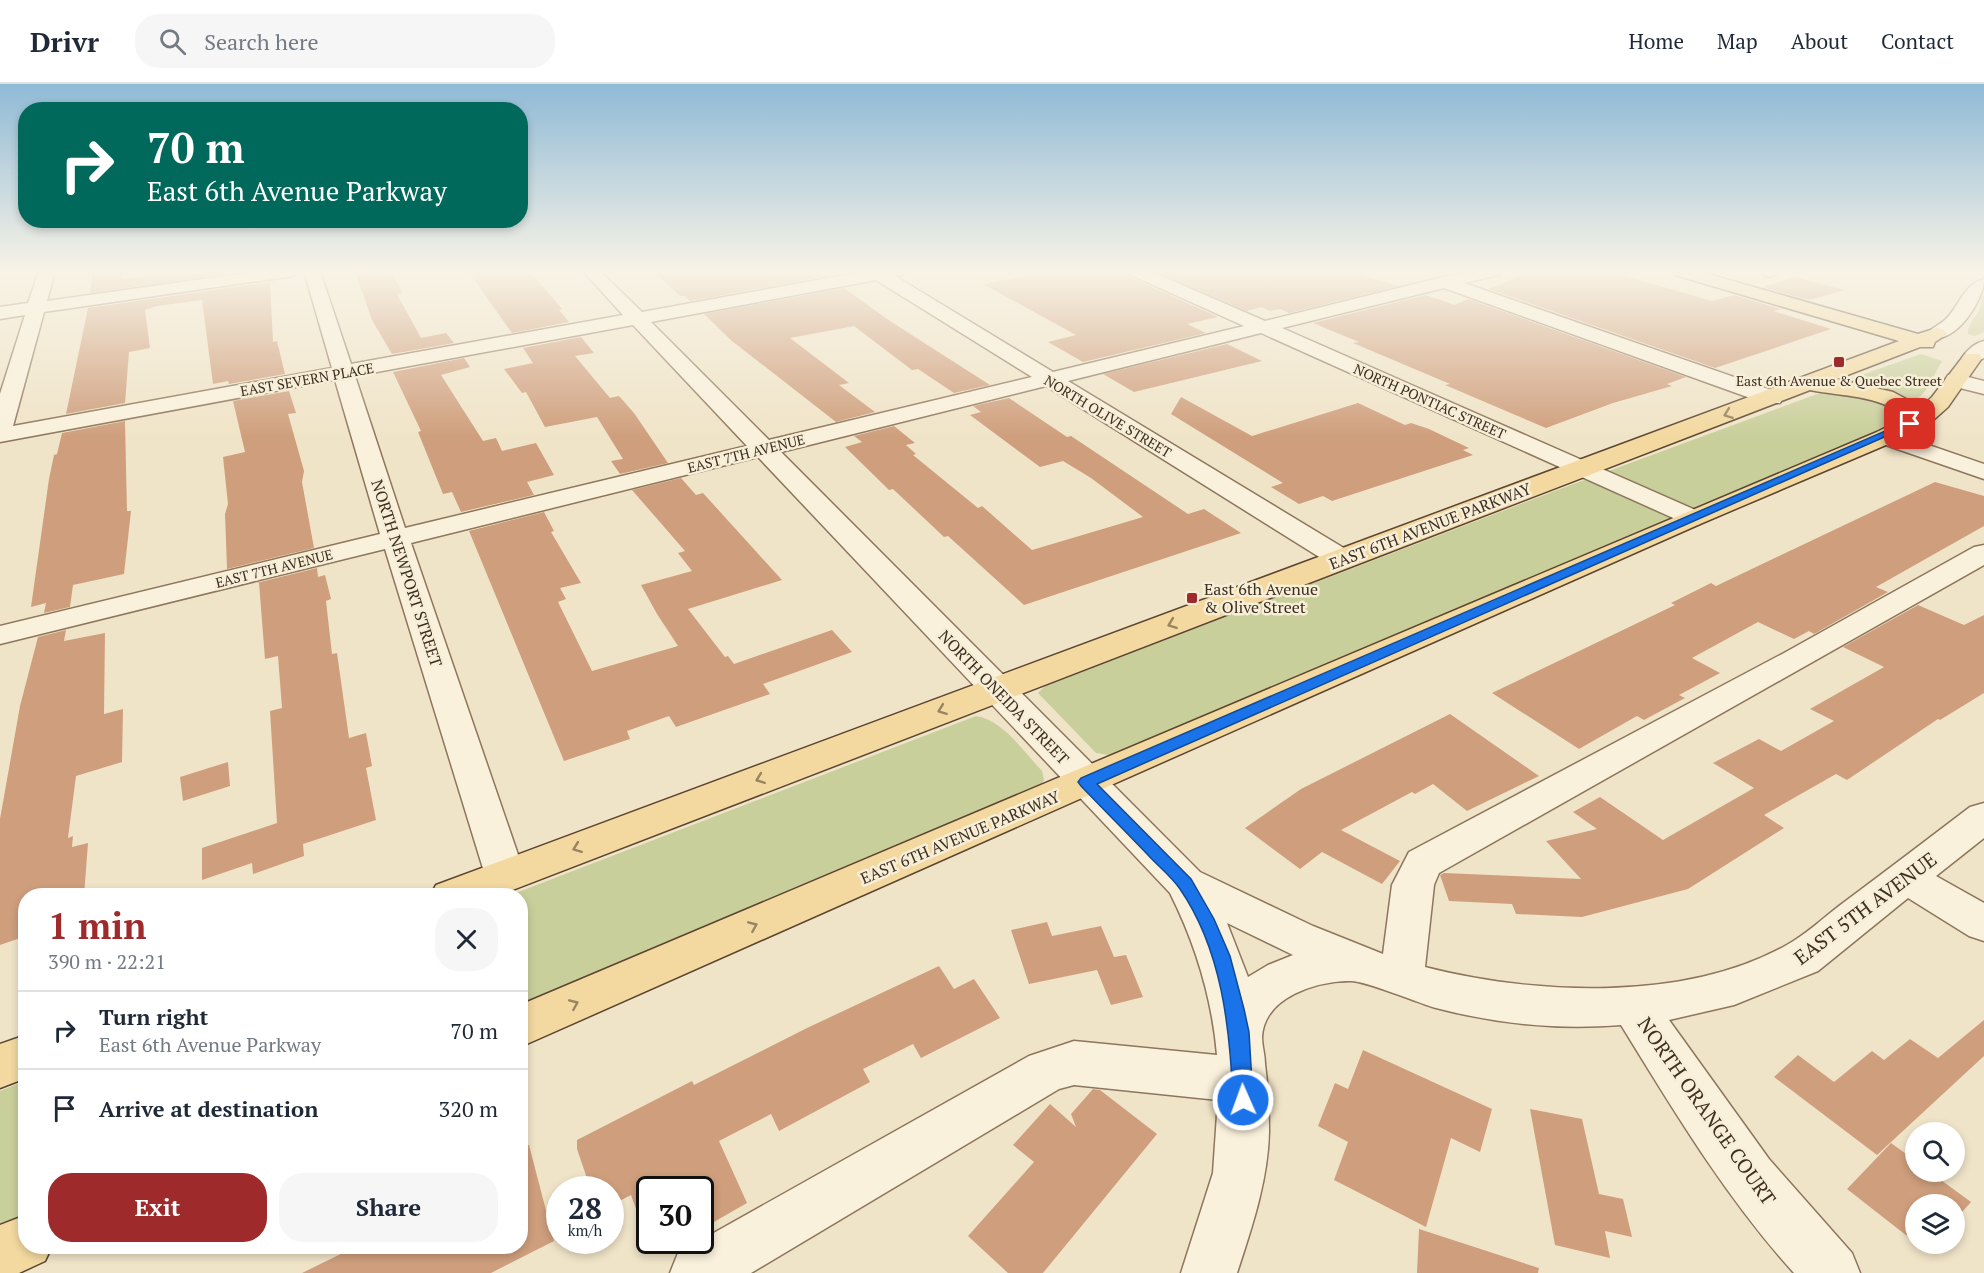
<!DOCTYPE html>
<meta charset="utf-8">
<style>
:root{--surface:#fff;--page:#f6f6f7;--text:#1f2937;--muted:#747a83;--line:#e0e1e3;--accent:#9e2a2b}
body{margin:0;font-family:"PT Serif",serif;background:var(--page);color:var(--text);height:100vh;display:flex;flex-direction:column;font-size:22px;white-space:nowrap}
*{box-sizing:border-box;margin:0}
p{font-size:20px;color:var(--muted)}
.icon{flex:none;width:33px;height:33px;fill:none;stroke:currentColor;stroke-width:2;stroke-linecap:round;stroke-linejoin:round}
.map{position:relative;flex:1;overflow:hidden}
.details{position:absolute;left:18px;top:804px;width:510px;height:366px;display:flex;flex-direction:column;background:var(--surface);border-radius:24px;box-shadow:0 3px 9px #0003}
.details>*{flex:none}
.banner{position:absolute;left:18px;top:18px;width:510px;height:126px;border-radius:24px;box-shadow:0 3px 9px #0003;background:#00695c;color:#fff;overflow:hidden}
.fabs{position:absolute;left:1905px;top:1038px;display:grid;gap:12px}
.fabs a{display:grid;place-items:center;width:60px;height:60px;border-radius:50%;background:var(--surface);box-shadow:0 3px 9px #0003;font-size:30px}
.speed{position:absolute;left:546px;top:1092px;display:flex;gap:12px;font-size:30px;font-weight:700;text-align:center}
.speed>*{display:grid;place-content:center;width:78px;height:78px;border-radius:50%;background:var(--surface);box-shadow:0 3px 9px #0003;line-height:1}
.speed small{font-size:15px;font-weight:400}
.speed .limit{border:3px solid #111;border-radius:9px;background:#fff;color:#111}
.pin{position:absolute;display:grid;place-items:center;width:51px;height:51px;color:#fff;margin:-26px;border-radius:12px;box-shadow:0 3px 9px #0006}
.me{position:absolute;width:66px;margin:-33px;rotate:358deg;stroke-linejoin:round;filter:drop-shadow(0 0 4px #0008)}
.turn{display:flex;align-items:center;gap:21px;height:126px;padding:0 30px;font-size:27px}
.turn .icon{width:78px;height:78px;stroke-width:2.5}
.turn b{display:block;font-size:42px;line-height:51px}
.round{display:grid;place-items:center;flex:none;width:63px;height:63px;border-radius:24px;background:var(--page)}
.summary{display:flex;align-items:center;justify-content:space-between;height:102px;padding:0 30px}
h1{font-size:36px;font-weight:800;line-height:45px;color:var(--accent)}
.button{display:flex;gap:12px;margin-top:auto;padding:12px 30px}
.button a{flex:1;height:69px;border-radius:24px;background:var(--accent);color:#fff;font-size:24px;font-weight:800;line-height:69px;text-align:center}
.button a+a{background:var(--page);color:var(--text)}
ul{padding:0;list-style:none}
li{display:flex;align-items:center;gap:18px;height:78px;padding:0 30px;border-top:2px solid var(--line)}
li div{flex:1}
li b{display:block;font-size:22px}
li em{font-style:normal}
header{display:flex;align-items:center;gap:36px;box-sizing:border-box;height:84px;padding:0 30px;background:var(--surface);border-bottom:2px solid var(--line)}
header strong{font-size:28px}
nav{display:flex;gap:33px;margin-inline-start:auto;font-size:21px}
.search{width:420px;height:54px;background:var(--page);display:flex;align-items:center;gap:15px;box-sizing:border-box;padding:0 21px;border-radius:24px;color:var(--muted);font-size:22px}
.map>svg:first-child{display:block}
.green{fill:#c9cf9b}
.building{fill:#cf9f7d}
.lines{fill:none;stroke-linecap:round;stroke-linejoin:round}
.minor-casing{stroke:#8d765c;stroke-width:3}
.major-casing{stroke:#5b4430;stroke-width:3}
.minor{fill:#faf1dc;fill-rule:evenodd}
.major{fill:#f3d9a0;fill-rule:evenodd}
.oneway{stroke:#988460}
.route{fill:#1a73e8;stroke:#114b97;stroke-width:1.5}
.poi-dot{fill:#9e2a2b;stroke:#f7eed8;stroke-width:2}
.labels{text-anchor:middle;dominant-baseline:central;stroke-width:5;stroke-linejoin:round;paint-order:stroke}
.far-street-label{font-size:14px;fill:#3d2e20;stroke:#f7eed8}
.far-poi-label{font-size:14px;fill:#3d2e20;stroke:#f7eed8}
.street-label{font-size:16px;fill:#3d2e20;stroke:#f7eed8}
.poi-label{font-size:16px;fill:#3d2e20;stroke:#f7eed8;text-anchor:start}
.near-street-label{font-size:20px;fill:#3d2e20;stroke:#f7eed8}
</style>
<header>
<strong>Drivr</strong>
<div class="search"><svg class="icon" aria-label="search" viewBox="0 0 24 24"><circle cx="10" cy="10" r="6"/><path d="M15 15l6 6"/></svg>Search here</div>
<nav><a>Home</a><a>Map</a><a>About</a><a>Contact</a></nav>
</header>
<div class="map">
<svg width="1984" height="1189" viewBox="0 0 1984 1189">
<rect width="100%" height="100%" fill="#f0e4c8"/>
<!-- green -->
<g class="green">
<path d="M1984 210V248L1975 252 1968 250C1967 237 1984 228 1981 214Z"/>
<path d="M1921 270 1942 277 1926 306 1914 319 1842 298Z"/>
<path d="M1828 306 1861 309 1907 330 1905 334 1888 342 1115 672 1096 669 1038 609 1045 602 1560 405Z"/>
<path d="M976 632C1003 636 1023 667 1042 687L1044 696 1038 705 521 925 520 812H508Z"/>
<path d="M25 997V1136L0 1147V1007Z"/>
</g>
<!-- building -->
<g class="building">
<path d="M93 187H123L122 195H125L187 187H245L90 209Z"/>
<path d="M355 187H392L402 209 397 210 421 254 446 249 454 259 392 270 372 236Z"/>
<path d="M468 187H526L532 190 562 225 559 226 569 238 512 249Z"/>
<path d="M654 187H819L826 192 690 217 685 212H680Z"/>
<path d="M1052 187H1127L1130 193 1218 233 1187 240 1206 249 1083 278 1048 258 1076 251 983 200Z"/>
<path d="M1155 187H1347L1399 202 1289 229 1280 225 1270 227 1261 223 1247 227Z"/>
<path d="M1531 187H1608L1712 217 1734 211 1781 225 1773 227 1831 245 1715 284 1489 205Z"/>
<path d="M1796 193 1844 206 1809 216 1762 203Z"/>
<path d="M270 198 273 258 277 257 285 290 229 300 228 297 213 300 202 216 157 222 145 226 150 264 129 268 125 319 66 330 88 224Z"/>
<path d="M844 204 890 237 990 301 954 309 918 285 912 286 854 242 790 254 849 299 839 301 875 328 836 338 732 257 704 230Z"/>
<path d="M1426 211 1455 221 1468 215 1686 293 1667 300 1672 302 1613 319 1546 344 1445 301 1450 300 1353 259 1359 258 1313 239Z"/>
<path d="M581 253 594 269 575 272 610 314 619 312 634 329 668 379 620 390 611 377 623 375 597 333 545 343 526 308 522 309 504 285 533 279 523 264Z"/>
<path d="M1227 260 1262 277 1134 308 1103 290Z"/>
<path d="M464 274 470 283 441 291 483 357 496 354 502 367 536 359 554 391 527 398 534 411 461 428 452 408 443 410 418 348 421 347 393 288Z"/>
<path d="M289 307 296 329 288 330 304 387 302 398 314 464 227 485 225 430 228 420 223 373 245 368 233 317Z"/>
<path d="M1181 313 1252 352 1358 319 1405 341 1411 339 1429 345 1469 364 1463 366 1473 371 1332 417 1323 412 1299 420 1271 403 1283 399 1171 330Z"/>
<path d="M1009 314 1067 353 1071 352 1188 430 1204 425 1241 449 1024 521 948 452 944 453 893 405 889 406 845 363 862 358 854 352 894 342 915 359 906 361 916 370 913 371 978 424 982 422 1032 466 1143 433 1091 394 1063 377 1040 383 970 331 981 328 973 322Z"/>
<path d="M125 337 127 427H131L124 490 73 501 70 523 44 529 46 519 31 523 49 395 54 371 57 370 62 349Z"/>
<path d="M681 394 696 411 703 409 782 496 688 525 725 573 728 572 734 580 832 546 852 568 763 600 770 610 676 643 669 632 627 647 630 655 564 677 469 447 544 428 554 447 551 448 581 499 560 504 566 515 558 518 592 587 678 562 657 530 641 501 692 487 678 469 685 467 632 406Z"/>
<path d="M1935 398 1984 412V442L1876 503 1888 508 1814 550 1809 547 1794 555 1758 538 1692 574 1720 589 1679 611 1685 614 1644 636 1637 632 1579 665 1492 609 1675 521 1671 519 1711 499 1716 502Z"/>
<path d="M317 484 318 493 325 491 331 515 326 517 332 570 337 569 349 654 366 649 372 682 366 684 376 736 303 760 304 772 253 790 252 779 202 796V764L277 739 270 627 282 624 278 572 265 575 259 499H256Z"/>
<path d="M1918 521 1964 541 1984 531V609L1940 636 1938 635 1847 696 1836 690 1764 731 1784 744 1688 805 1582 833 1516 830 1512 820 1449 817 1440 791 1444 789 1581 795 1546 757 1597 745 1573 728 1600 713 1663 756 1754 704 1713 679 1759 655 1781 667 1834 637 1810 625 1884 583 1843 563Z"/>
<path d="M66 546 64 557 105 549 104 630 123 625 122 678 76 692 68 754 73 752 72 763 88 759 84 812H26V852L0 861V735L20 622 38 553Z"/>
<path d="M1450 630 1539 692 1467 727 1433 700 1415 710 1412 708 1341 746 1400 777 1382 800 1322 768 1300 785 1245 744 1301 705Z"/>
<path d="M228 678 230 702 183 717 180 693Z"/>
<path d="M1047 838 1052 852 1101 842 1114 873 1126 871 1143 913 1111 921 1097 886 1029 900 1011 846Z"/>
<path d="M939 882 954 905 974 895 1000 934 921 974 913 960 863 985 870 998 779 1047 771 1030 719 1057 747 1119 700 1146V1106H650V1155H647L631 1111 610 1122V1106H591L577 1065V1056L692 997 694 1001 807 944Z"/>
<path d="M1984 936V972L1877 1071 1774 993 1798 971 1834 998 1872 967 1884 976 1910 955 1938 974Z"/>
<path d="M1363 966 1492 1025 1480 1068 1451 1054 1426 1143 1334 1096 1348 1058 1318 1042 1335 999 1348 1005Z"/>
<path d="M1093 1005 1100 1006 1157 1050 1043 1189H1008L968 1152 1034 1078 1013 1061 1050 1020 1076 1043 1071 1030Z"/>
<path d="M1530 1025 1582 1035 1599 1110 1623 1115 1632 1153 1605 1147 1610 1174 1555 1161Z"/>
<path d="M1891 1059 1916 1077V1088H1930L1971 1118 1954 1137V1120H1916V1159L1847 1105Z"/>
<path d="M529 1061 554 1157 491 1189H302L357 1162H520V1062Z"/>
<path d="M1419 1145 1539 1184 1538 1189H1417Z"/>
</g>
<g class="lines">
<defs>
<g id="minor">
<path d="M39 187H55L47 217 259 187H301L293 192 44 228 13 342 332 284 304 187H320L351 280 623 231 583 187H600L642 228 866 187H905L903 191 895 192 1053 288 1244 242 1131 191 1129 187H1150L1265 237 1443 193 1473 187H1501L1499 191 1464 199 1780 309 1783 314 1780 319H1764L1444 204 1282 244 1700 428 1704 434 1700 440 1691 442 1261 249 1068 297 1352 469 1356 475 1352 481 1342 483 1332 481 1046 302 781 368 1200 788 1313 842 1383 870 1392 801 1409 768 1784 569 1974 463 1984 461V481L1439 789 1434 801 1425 883C1535 911 1683 918 1785 862 1806 851 1824 833 1843 819 1886 787 1928 755 1970 723L1984 719V754L1936 792 1984 819V857L1969 852 1908 814 1818 887 1734 921 1669 936 1769 1075 1852 1169 1860 1189H1794C1726 1114 1674 1027 1621 941 1558 946 1497 940 1436 924 1418 919 1364 896 1350 897 1317 897 1264 913 1262 953 1262 962 1265 971 1265 980 1268 1002 1269 1025 1269 1048 1268 1096 1252 1143 1237 1189H1181L1213 1089 1218 1016 1074 1001 1059 1005 751 1189H670L678 1169 1029 972 1074 957 1217 971C1212 914 1196 861 1170 809L758 373 411 459 525 791 519 802 505 806 491 802 485 791 385 465 0 560V542L380 450 335 296 0 358V310L25 231 0 235V223L28 219ZM876 196 1032 293 769 356 651 238ZM633 241 747 362 405 444 355 292ZM1227 839 1293 871 1268 881 1248 893Z"/>
<path d="M1763 187H1782L1771 193 1765 192Z"/>
<path d="M1984 195C1984 216 1956 260 1930 254L1927 250C1932 243 1940 241 1946 235 1959 222 1964 200 1984 195Z"/>
<path d="M1984 257V274L1972 280 1965 278 1962 274C1967 266 1975 259 1984 257Z"/>
<path d="M1956 290 1984 297V310L1948 301 1945 296 1948 291Z"/>
<path d="M1885 346 1984 380V395L1877 358 1873 353 1877 348Z"/>
</g>
<g id="major">
<path d="M1673 187H1698L1918 250 1937 244 1944 246 1947 250 1935 258 1933 263H1920L1837 295 1893 308 1921 323 1932 313 1965 270H1979L1982 274 1948 323 1930 339 1893 358 1700 440 520 963V921L1877 348 1906 333C1877 310 1844 313 1810 306L497 812H430L436 801 1899 257 1675 191Z"/>
<path d="M26 951V994L0 1004V960Z"/>
<path d="M26 1131V1162H52L45 1177 19 1189H0V1141Z"/>
</g>
</defs>
<!-- minor casing -->
<use href="#minor" class="minor-casing"/>
<!-- major casing -->
<use href="#major" class="major-casing"/>
<!-- minor -->
<use href="#minor" class="minor"/>
<!-- major -->
<use href="#major" class="major"/>
</g>
<!-- one-way arrows -->
<defs><path id="oneway-chevron" d="M-2-3.5L2.5 0L-2 3.5" fill="none" stroke-width="1.6" stroke-linecap="round" stroke-linejoin="round" transform="scale(1.5)"/></defs>
<g class="oneway">
<use href="#oneway-chevron" transform="translate(1728 330) rotate(159)"/>
<use href="#oneway-chevron" transform="translate(1172 540) rotate(159)"/>
<use href="#oneway-chevron" transform="translate(942 626) rotate(159)"/>
<use href="#oneway-chevron" transform="translate(760 695) rotate(159)"/>
<use href="#oneway-chevron" transform="translate(577 764) rotate(159)"/>
<use href="#oneway-chevron" transform="translate(753 842) rotate(-23)"/>
<use href="#oneway-chevron" transform="translate(574 920) rotate(-23)"/>
</g>
<!-- sky -->
<linearGradient id="sky" x2="0" y2="1"><stop stop-color="#8fbad6"/><stop offset="0.53" stop-color="#f8f3e6"/><stop offset="1" stop-color="#f8f3e6" stop-opacity="0"/></linearGradient>
<rect width="1984" height="353" fill="url(#sky)"/>
<!-- route -->
<path class="route" d="M1906 338 1914 340 1097 700 1191 795 1214 835 1230 872 1244 925 1249 948 1253 1016 1250 1023 1243 1025 1236 1023 1233 1016C1230 944 1222 866 1180 805 1171 792 1158 782 1148 771 1126 748 1103 725 1081 702L1078 698 1081 694Z"/>
<!-- markers -->
<g class="poi-dot">
<rect x="1833" y="272" width="12" height="12" rx="3"/>
<rect x="1186" y="508" width="12" height="12" rx="3"/>
</g>
<g class="labels">
<!-- far-street labels -->
<g class="far-street-label">
<text transform="translate(307 295) rotate(-10)">EAST SEVERN PLACE</text>
<text transform="translate(1430 317) rotate(24)">NORTH PONTIAC STREET</text>
<text transform="translate(1108 332) rotate(31)">NORTH OLIVE STREET</text>
<text transform="translate(746 369) rotate(-14)">EAST 7TH AVENUE</text>
<text transform="translate(274 484) rotate(-14)">EAST 7TH AVENUE</text>
</g>
<!-- far-poi labels -->
<g class="far-poi-label">
<text x="1839" y="296">East 6th Avenue &amp; Quebec Street</text>
</g>
<!-- street labels -->
<g class="street-label">
<text transform="translate(1430 442) rotate(-21)">EAST 6TH AVENUE PARKWAY</text>
<text transform="translate(407 489) rotate(72)">NORTH NEWPORT STREET</text>
<text transform="translate(1004 613) rotate(46)">NORTH ONEIDA STREET</text>
<text transform="translate(960 753) rotate(-23)">EAST 6TH AVENUE PARKWAY</text>
</g>
<!-- poi labels -->
<g class="poi-label">
<text x="1204" y="505">East 6th Avenue<tspan x="1204" dy="18">&amp; Olive Street</tspan></text>
</g>
<!-- near-street labels -->
<g class="near-street-label">
<text transform="translate(1865 824) rotate(-37)">EAST 5TH AVENUE</text>
<text transform="translate(1707 1027) rotate(55)">NORTH ORANGE COURT</text>
</g>
</g>
</svg>
<div class="fabs">
<a><svg class="icon" aria-label="search" viewBox="0 0 24 24"><circle cx="10" cy="10" r="6"/><path d="M15 15l6 6"/></svg></a>
<a><svg class="icon" aria-label="layers" viewBox="0 0 24 24"><path d="M12 4l9 5-9 5-9-5zM3 14l9 5 9-5"/></svg></a>
</div>
<div class="speed"><div>28<small>km/h</small></div><div class="limit">30</div></div>
<div class="pin" style="left:1910px;top:340px;background:#d93025"><svg class="icon" aria-label="arrive" viewBox="0 0 24 24"><path d="M6 21V4h12l-3 4 3 4H6"/></svg></div>
<svg class="me" style="left:1243px;top:1016px" viewBox="-20 -20 40 40"><circle r="17" fill="#1a73e8" stroke="#fff" stroke-width="3"/><path d="M0-11L8 9 0 5-8 9z" fill="#fff"/></svg>
<div class="banner">
<div class="turn"><svg class="icon" aria-label="right" viewBox="0 0 24 24"><path d="M7 20v-9h11M14 6l5 5-5 5"/></svg><div><b>70 m</b>East 6th Avenue Parkway</div></div>
</div>
<section class="details">
<div class="summary"><div><h1>1 min</h1><p>390 m · 22:21</p></div><a class="round"><svg class="icon" aria-label="close" viewBox="0 0 24 24"><path d="M6 6l12 12M18 6L6 18"/></svg></a></div>
<ul>
<li><svg class="icon" aria-label="right" viewBox="0 0 24 24"><path d="M7 20v-9h11M14 6l5 5-5 5"/></svg><div><b>Turn right</b><p>East 6th Avenue Parkway</p></div><em>70 m</em></li>
<li><svg class="icon" aria-label="arrive" viewBox="0 0 24 24"><path d="M6 21V4h12l-3 4 3 4H6"/></svg><div><b>Arrive at destination</b></div><em>320 m</em></li>
</ul>
<div class="button"><a>Exit</a><a>Share</a></div>
</section>
</div>
